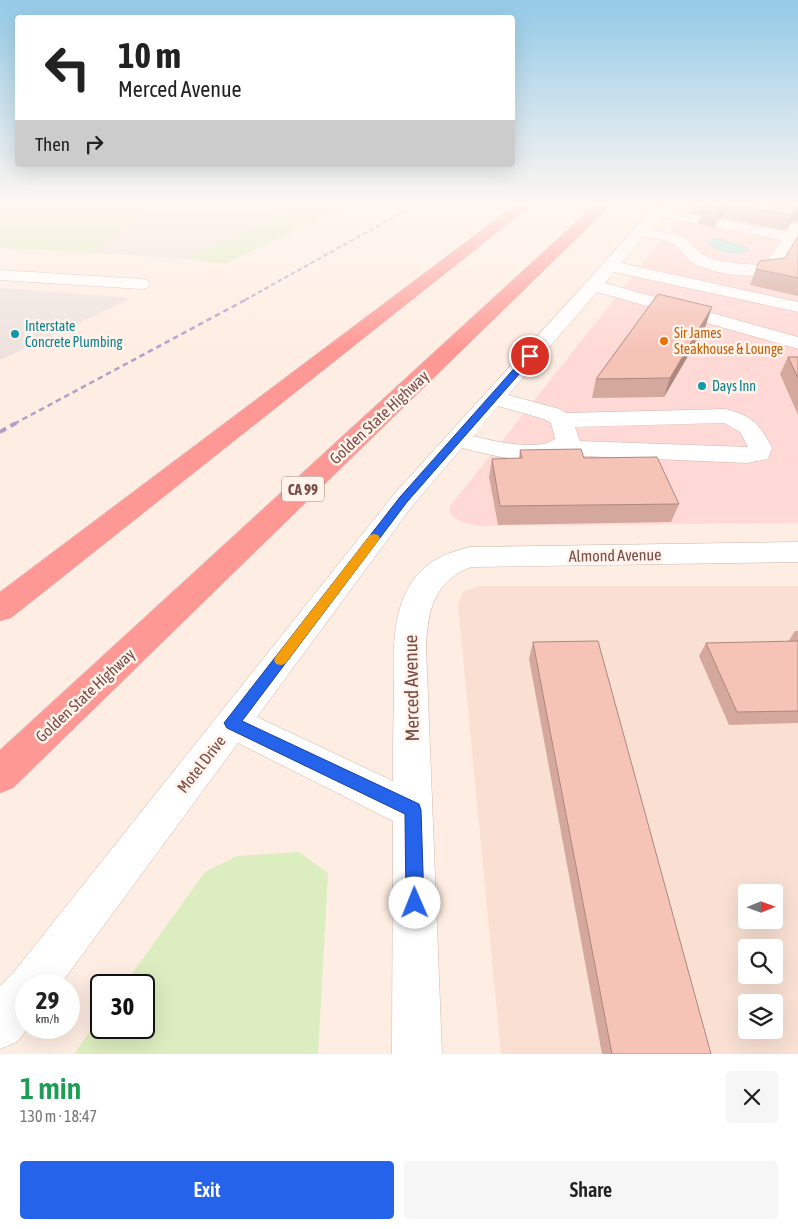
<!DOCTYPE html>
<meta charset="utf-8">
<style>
:root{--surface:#fff;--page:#f6f6f6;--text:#222;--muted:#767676;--accent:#2563eb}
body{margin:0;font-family:"Asap Condensed",sans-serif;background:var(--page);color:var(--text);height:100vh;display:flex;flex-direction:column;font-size:19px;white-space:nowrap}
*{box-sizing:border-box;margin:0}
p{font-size:16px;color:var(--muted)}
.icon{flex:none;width:28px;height:28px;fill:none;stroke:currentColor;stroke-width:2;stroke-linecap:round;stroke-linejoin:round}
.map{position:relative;height:1054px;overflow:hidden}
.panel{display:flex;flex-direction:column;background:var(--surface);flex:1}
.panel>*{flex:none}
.top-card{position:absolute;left:15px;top:15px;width:500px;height:152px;border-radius:5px;box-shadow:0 5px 20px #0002;background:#fff;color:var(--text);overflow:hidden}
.needle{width:32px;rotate:89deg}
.tools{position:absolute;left:738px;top:884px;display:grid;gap:10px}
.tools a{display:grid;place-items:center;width:45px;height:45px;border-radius:5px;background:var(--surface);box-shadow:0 5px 20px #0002;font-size:25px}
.speed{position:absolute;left:15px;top:974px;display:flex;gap:10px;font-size:25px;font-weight:700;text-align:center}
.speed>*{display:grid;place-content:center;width:65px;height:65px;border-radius:50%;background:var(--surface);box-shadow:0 5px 20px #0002;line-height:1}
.speed small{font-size:12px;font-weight:400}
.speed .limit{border:2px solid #111;border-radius:8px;background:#fff;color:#111}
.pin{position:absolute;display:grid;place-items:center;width:42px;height:42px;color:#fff;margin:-21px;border:2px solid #fff;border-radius:50%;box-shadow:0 1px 5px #0007}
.me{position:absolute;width:55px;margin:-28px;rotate:359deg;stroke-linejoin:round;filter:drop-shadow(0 0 4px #0008)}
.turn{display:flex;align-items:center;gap:18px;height:105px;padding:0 20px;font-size:22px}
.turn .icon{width:65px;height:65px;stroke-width:2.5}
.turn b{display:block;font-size:35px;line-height:42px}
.then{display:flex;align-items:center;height:48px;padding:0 20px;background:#0003;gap:10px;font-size:19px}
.round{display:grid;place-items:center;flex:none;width:52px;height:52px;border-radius:5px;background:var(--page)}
.headline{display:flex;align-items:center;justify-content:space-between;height:85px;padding:0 20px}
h1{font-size:30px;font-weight:600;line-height:38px;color:#1e9e55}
.cta{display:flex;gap:10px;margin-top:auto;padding:10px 20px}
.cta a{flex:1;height:58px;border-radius:5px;background:var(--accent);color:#fff;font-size:20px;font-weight:600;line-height:58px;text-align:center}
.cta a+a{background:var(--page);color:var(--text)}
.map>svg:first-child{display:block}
.residential{fill:#f9e0d3;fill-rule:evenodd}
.commercial{fill:#ffd9d6}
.industrial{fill:#ede2de}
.green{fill:#dcedbf}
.water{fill:#b5eae6;stroke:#9adcd8}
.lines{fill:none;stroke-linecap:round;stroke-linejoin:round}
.minor-casing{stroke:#d3b4aa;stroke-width:1}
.highway-casing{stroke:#d9cdcb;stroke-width:1}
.minor{fill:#fff;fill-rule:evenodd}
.highway{fill:#fe9894;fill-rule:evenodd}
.rail-far2{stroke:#ada0c9;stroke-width:2;stroke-dasharray:4.5 3;stroke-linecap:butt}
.rail-far1{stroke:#ada0c9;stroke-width:2.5;stroke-dasharray:5.5 4;stroke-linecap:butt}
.rail{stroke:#ada0c9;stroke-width:4;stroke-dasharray:7 5;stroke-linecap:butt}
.wall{fill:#d4a89d}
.shaded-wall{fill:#ac8880}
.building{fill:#f6c3b7;stroke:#ac8880}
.route{fill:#2563eb;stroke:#184099}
.slow{fill:#f59e0b}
.culture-dot{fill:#0f9aa8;stroke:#fff3eb;stroke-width:2}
.food-dot{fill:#e8710a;stroke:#fff3eb;stroke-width:2}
.labels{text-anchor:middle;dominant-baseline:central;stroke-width:5;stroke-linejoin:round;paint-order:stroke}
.far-culture-label{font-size:14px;fill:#0d838f;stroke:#fff3eb;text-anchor:start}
.far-food-label{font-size:14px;fill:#c56008;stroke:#fff3eb;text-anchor:start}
.shield{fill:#fff3eb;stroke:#a17f78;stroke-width:1}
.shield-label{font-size:15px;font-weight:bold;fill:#794d46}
.street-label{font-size:16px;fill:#794d46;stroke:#fff3eb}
.near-street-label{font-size:19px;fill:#794d46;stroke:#fff3eb}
</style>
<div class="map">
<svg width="798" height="1054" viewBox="0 0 798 1054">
<rect width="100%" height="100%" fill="#feede2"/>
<!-- residential -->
<path class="residential" d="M479 586H798V1054H501L458 605 463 592ZM746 892H774V920H746ZM746 948H774V975H746ZM746 1002H774V1030H746Z"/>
<!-- commercial -->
<path class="commercial" d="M691 203H798V523L479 526 462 522 452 516 449 509 451 505Z"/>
<!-- industrial -->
<g class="industrial">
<path d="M152 203H300L187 259 97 253Z"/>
<path d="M0 288 131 298 0 360Z"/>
</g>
<!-- green -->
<g class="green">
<path d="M0 203H152L97 253 0 248Z"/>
<path d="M300 203H353L225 264 187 259Z"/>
<path d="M299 852 328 873 318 1054H74L101 1016V1028H144V985H124L205 872 237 856Z"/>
</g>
<!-- water -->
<path class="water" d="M712 239H722L725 242 747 248 748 251C734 254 718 253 707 242Z"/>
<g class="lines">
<defs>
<g id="minor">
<path d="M658 203H673L668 210 700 216 702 219 700 222 695 223 661 217 651 229 684 237 701 254 715 260 743 264 765 265 781 240 717 227 715 224 717 221 722 220 786 232 791 224 798 223V237L777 273C753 279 716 275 693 263 686 259 683 252 677 247 669 239 655 239 644 237L621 263 798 302V312L614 272 605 283 798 337V349L597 292 508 395 560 409 566 413 726 409C752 416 760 424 772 448L768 459 747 463 560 455C528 465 494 456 462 448L413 505 257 717 393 781C393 754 393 727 394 701 394 658 388 603 422 570 435 557 452 552 469 547L798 542V562L471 567C434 582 428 609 426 646L442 1054H392L393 821 238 743 60 985H26V1028H28L17 1042 0 1049V986L13 973 395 493ZM498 406 544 419 551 423 555 439C538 452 493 441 473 436ZM724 423 740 432 748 447 580 441 575 427Z"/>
<path d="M0 270 141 279 147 280 150 284 147 288 141 289 0 280Z"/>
</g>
<g id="highway">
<path d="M518 203H534L11 618 0 621V592Z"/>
<path d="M597 203H613L13 788 0 793V750Z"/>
</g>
</defs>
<!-- minor casing -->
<use href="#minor" class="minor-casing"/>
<!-- highway casing -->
<use href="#highway" class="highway-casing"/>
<!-- minor -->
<use href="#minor" class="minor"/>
<!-- highway -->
<use href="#highway" class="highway"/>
<!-- rail-far2 -->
<path class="rail-far2" d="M245 300 419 203"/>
<!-- rail-far1 -->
<path class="rail-far1" d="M14 424 247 299"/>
<!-- rail -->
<path class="rail" d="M0 432 16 423"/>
</g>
<!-- wall -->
<g class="wall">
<path d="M692 203H798V221L791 222 785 230 722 218 718 219 715 228 698 224 701 215 690 212Z"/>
<path d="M798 236V296L750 285 756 269 785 258Z"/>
<path d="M706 325 664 397 592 398 596 379Z"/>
<path d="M788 357H798V415L780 374Z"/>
<path d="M520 450 584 458 679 504 671 522 498 525 489 477 492 459 519 458Z"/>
<path d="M795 631H798V723L729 725 699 656 706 643 788 642Z"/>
<path d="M533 642 711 1054H602L529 659Z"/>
</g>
<!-- shaded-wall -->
<g class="shaded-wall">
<path d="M727 204 722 218 718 219 720 213 718 208 720 205Z"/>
<path d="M796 207H798V221L791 222 785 230 791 215Z"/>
<path d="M712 307 706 325 664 397 670 378Z"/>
</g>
<!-- building -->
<g class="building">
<path d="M707 203H798V207H796L791 215 727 204 720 205 718 208 720 213 702 210 708 205Z"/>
<path d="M798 236V278L756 269 760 261 785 258Z"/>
<path d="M658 294 712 307 670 378 596 379Z"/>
<path d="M788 357H798V378Z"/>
<path d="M581 449 584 458 657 457 679 504 500 506 492 459 522 458 520 450Z"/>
<path d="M598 641 711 1054H612L533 642Z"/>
<path d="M798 641V711L737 712 706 643Z"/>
</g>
<!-- sky -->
<linearGradient id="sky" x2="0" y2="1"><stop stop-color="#93cae7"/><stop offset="0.58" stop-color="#fff7f2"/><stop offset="1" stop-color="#fff7f2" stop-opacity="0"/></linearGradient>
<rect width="798" height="351" fill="url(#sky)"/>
<!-- route -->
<path class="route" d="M527 354 535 356 407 502 242 721 419 804 421 810 424 903 421 909 415 912 409 909 406 903 405 814 227 728 224 723 400 497Z"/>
<!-- slow -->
<path class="slow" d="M374 534 378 535 380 538 378 541 285 664 281 665 276 664 274 660 276 656 370 535Z"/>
<!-- markers -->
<g class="culture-dot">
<circle cx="15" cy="334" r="5"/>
<circle cx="702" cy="386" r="5"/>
</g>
<circle class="food-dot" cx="664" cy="341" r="5"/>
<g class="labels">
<!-- far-culture labels -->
<g class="far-culture-label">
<text x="25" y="326">Interstate<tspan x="25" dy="16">Concrete Plumbing</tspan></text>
<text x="712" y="386">Days Inn</text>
</g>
<!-- far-food labels -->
<g class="far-food-label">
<text x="674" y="333">Sir James<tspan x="674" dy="16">Steakhouse &amp; Lounge</tspan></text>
</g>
<!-- shield labels -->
<rect class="shield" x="282" y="476.5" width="42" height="25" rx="4"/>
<g class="shield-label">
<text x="303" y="489">CA 99</text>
</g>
<!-- street labels -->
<g class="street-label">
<text transform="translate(379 417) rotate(-43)">Golden State Highway</text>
<text transform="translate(615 555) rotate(-1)">Almond Avenue</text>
<text transform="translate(85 695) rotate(-43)">Golden State Highway</text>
<text transform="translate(201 764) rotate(-52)">Motel Drive</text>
</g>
<!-- near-street labels -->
<g class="near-street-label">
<text transform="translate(411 688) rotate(-91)">Merced Avenue</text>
</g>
</g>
</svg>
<div class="tools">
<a><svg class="needle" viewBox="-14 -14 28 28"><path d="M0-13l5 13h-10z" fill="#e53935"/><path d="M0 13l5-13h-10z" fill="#767676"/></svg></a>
<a><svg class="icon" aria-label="search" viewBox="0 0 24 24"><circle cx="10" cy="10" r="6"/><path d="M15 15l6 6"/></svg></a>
<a><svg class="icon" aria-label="layers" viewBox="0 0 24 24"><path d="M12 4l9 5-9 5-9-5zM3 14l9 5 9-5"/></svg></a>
</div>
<div class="speed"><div>29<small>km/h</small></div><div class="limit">30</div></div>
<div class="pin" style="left:530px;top:356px;background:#d93025"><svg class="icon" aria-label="arrive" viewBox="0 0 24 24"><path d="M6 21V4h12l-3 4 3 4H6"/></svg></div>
<svg class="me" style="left:415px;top:903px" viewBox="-20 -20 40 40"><circle r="19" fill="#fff"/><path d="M0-13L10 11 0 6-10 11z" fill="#2563eb"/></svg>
<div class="top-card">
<div class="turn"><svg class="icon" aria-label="left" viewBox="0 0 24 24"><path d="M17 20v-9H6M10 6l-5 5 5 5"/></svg><div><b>10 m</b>Merced Avenue</div></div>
<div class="then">Then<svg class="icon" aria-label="right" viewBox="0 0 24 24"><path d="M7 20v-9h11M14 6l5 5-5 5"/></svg></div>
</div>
</div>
<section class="panel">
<div class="headline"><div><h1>1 min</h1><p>130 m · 18:47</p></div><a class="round"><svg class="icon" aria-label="close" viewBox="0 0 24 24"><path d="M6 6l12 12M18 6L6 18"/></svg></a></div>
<div class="cta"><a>Exit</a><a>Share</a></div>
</section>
